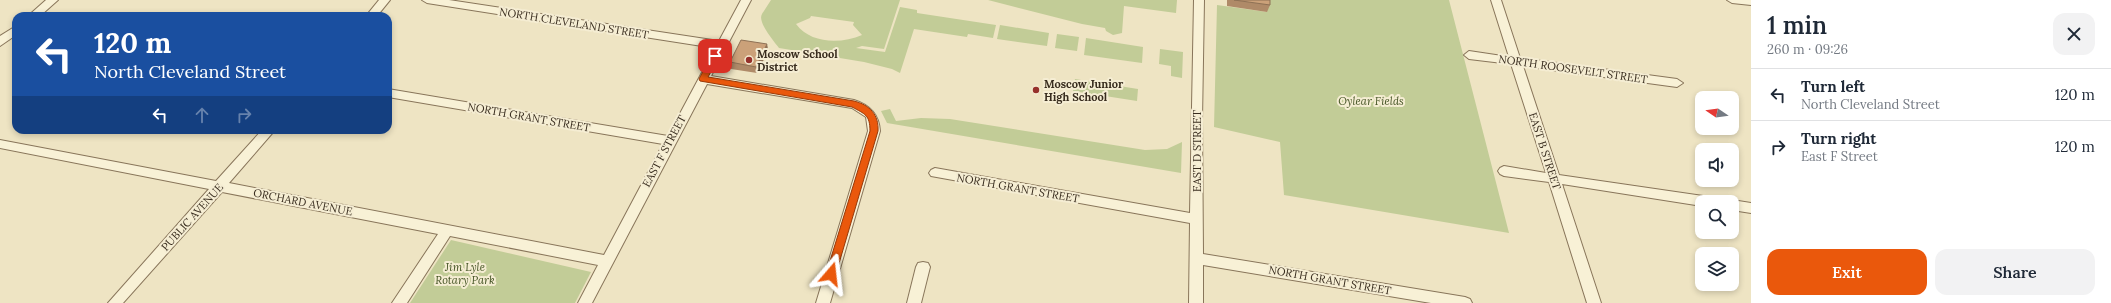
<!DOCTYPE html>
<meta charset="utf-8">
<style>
:root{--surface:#fff;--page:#f2f2f3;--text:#1f2937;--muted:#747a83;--line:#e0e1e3;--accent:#ea580c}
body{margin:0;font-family:Lora,serif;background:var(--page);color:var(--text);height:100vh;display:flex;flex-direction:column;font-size:15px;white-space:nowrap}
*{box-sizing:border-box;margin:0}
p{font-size:13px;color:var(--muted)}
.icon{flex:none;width:22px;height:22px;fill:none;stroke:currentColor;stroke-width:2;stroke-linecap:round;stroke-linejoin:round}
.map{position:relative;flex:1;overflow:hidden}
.sheet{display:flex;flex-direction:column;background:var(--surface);width:360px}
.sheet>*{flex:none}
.hud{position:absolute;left:12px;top:12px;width:380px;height:122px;border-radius:12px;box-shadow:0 2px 6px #0003;background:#1a4fa0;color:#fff;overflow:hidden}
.needle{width:26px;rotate:283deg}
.tools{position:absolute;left:1695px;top:91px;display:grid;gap:8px}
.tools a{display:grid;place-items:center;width:44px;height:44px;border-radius:8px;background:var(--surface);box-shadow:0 2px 6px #0003;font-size:20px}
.pin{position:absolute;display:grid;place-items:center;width:34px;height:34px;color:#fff;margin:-17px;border-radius:8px;box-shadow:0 2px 6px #0006}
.me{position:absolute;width:44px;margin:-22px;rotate:17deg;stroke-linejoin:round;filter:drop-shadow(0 0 3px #0008)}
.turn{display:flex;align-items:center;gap:14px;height:84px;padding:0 16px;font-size:18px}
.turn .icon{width:52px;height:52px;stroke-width:2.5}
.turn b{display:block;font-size:28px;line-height:34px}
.lanes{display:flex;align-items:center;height:38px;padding:0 16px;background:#0003;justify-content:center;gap:20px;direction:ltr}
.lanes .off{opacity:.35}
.round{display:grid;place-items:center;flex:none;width:42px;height:42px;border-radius:12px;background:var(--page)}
.summary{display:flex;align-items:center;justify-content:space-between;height:68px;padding:0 16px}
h1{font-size:24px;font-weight:600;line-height:30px}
.primary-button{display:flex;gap:8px;margin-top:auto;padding:8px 16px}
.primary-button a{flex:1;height:46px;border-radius:12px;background:var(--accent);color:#fff;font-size:16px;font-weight:600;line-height:46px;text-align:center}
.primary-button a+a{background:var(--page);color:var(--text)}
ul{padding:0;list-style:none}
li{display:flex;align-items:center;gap:12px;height:52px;padding:0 16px;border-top:1px solid var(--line)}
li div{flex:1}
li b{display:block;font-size:15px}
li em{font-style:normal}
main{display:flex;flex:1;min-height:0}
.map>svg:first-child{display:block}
.green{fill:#c2cc97;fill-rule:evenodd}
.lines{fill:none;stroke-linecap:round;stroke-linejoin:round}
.minor-casing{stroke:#88755a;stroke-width:2}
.minor{fill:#f8f1d6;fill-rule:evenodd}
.wall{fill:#af8a68}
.shaded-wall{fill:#8e7155}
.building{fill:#cba179;stroke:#8e7155}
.route{fill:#ea580c;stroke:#983908}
.poi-dot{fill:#96312b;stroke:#f5edd3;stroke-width:1.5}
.labels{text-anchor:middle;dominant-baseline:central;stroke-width:4;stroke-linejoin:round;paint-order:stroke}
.street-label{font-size:11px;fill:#382c1e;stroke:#f5edd3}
.poi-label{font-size:11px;font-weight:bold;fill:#382c1e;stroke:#f5edd3;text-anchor:start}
.park-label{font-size:11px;font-style:italic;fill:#455425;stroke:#f5edd3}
</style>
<main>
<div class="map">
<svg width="1751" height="303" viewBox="0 0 1751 303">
<rect width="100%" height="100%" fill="#eee4c3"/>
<!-- green -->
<g class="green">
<path d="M771 0H900L884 49 862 46 856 48 885 52 900 7 917 10V13L996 25 993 38 968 34 967 37 914 29 900 73 892 69 864 62 779 48C774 41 757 22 762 14 765 9 768 5 771 0ZM811 16 854 22 853 25 862 35C841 44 811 44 796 24L810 18Z"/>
<path d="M988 0H1177L1176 13 1124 6 1122 33 1113 35 1106 31 1105 28 1082 24Z"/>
<path d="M1267 0H1449L1509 233 1284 195 1280 142 1214 127 1217 5 1267 12Z"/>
<path d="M1000 25 1049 33 1047 46 997 39Z"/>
<path d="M1057 34 1079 37 1077 51 1055 48Z"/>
<path d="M1086 38 1143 47 1142 63 1084 55Z"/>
<path d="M1160 49 1183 52 1182 78 1171 76V66L1159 64Z"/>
<path d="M1075 79 1138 89 1137 101 1073 91Z"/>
<path d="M890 109 896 121 921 118 950 119 1145 150 1167 149 1182 142 1181 173 887 123 881 111Z"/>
<path d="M451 240 591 272 575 303H410Z"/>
</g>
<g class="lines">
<defs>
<g id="minor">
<path d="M46 0H58L40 16H28Z"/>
<path d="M379 0H390L377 16H366Z"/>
<path d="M422 0H449L719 41 741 0H751L711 76 854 100C870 105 879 114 880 131L830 303H816L868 131 866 117 852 108 707 84 592 303H578L598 265 450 236 407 303H392L438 234 222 192 123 303H108L209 189 0 148V140L216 181 262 130H275L229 183 604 255 663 144 388 97V89L668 136 715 48 427 3Z"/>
<path d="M1194 0H1204L1202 120 1203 254 1465 297 1470 299 1472 303H1431L1203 265V303H1189L1190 223 931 176 929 173 931 170 935 168 1190 213Z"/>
<path d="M1491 0H1501L1520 58 1677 79 1683 83 1677 87 1523 66 1559 175 1710 197 1714 199 1716 202H1702V206L1562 184 1601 303H1587L1549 182 1504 176 1500 174 1498 171 1500 168 1504 166 1546 173 1511 64 1469 59 1464 55 1469 51 1509 57Z"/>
<path d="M1727 0H1751V5L1732 3Z"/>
<path d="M16 26V35L0 46V36Z"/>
<path d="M1732 200 1751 203V213L1732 210V202H1727Z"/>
<path d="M923 262 928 263 930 267 921 303H907L916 267 918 263Z"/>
</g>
</defs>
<!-- minor casing -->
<use href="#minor" class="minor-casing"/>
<!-- minor -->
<use href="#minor" class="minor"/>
</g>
<!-- wall -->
<g class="wall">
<path d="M1227 0H1270V5L1267 12 1227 6Z"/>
<path d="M767 44 768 51 757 73 731 69 730 62Z"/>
</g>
<!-- shaded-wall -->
<path class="shaded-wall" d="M767 44 768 51 757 73 756 67Z"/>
<!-- building -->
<g class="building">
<path d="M1234 0H1270V5Z"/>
<path d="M741 40 767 44 756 67 730 62Z"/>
</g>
<!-- route -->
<path class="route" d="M715 53 720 56 708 77 854 101C870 105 879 115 878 131L835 277H828L826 274 870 131C870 115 865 114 852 107L700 81 699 79 712 54Z"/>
<!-- markers -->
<g class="poi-dot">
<circle cx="749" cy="60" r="4"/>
<circle cx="1036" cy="90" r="4"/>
</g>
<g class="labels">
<!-- street labels -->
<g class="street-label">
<text transform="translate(574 23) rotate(9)">NORTH CLEVELAND STREET</text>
<text transform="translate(1573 69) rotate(8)">NORTH ROOSEVELT STREET</text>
<text transform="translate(529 117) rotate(10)">NORTH GRANT STREET</text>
<text transform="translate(664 151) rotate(-62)">EAST F STREET</text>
<text transform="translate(1197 151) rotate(-90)">EAST D STREET</text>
<text transform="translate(1545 151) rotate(72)">EAST B STREET</text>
<text transform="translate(1018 188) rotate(10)">NORTH GRANT STREET</text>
<text transform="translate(303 202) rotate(11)">ORCHARD AVENUE</text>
<text transform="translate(192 217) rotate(-48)">PUBLIC AVENUE</text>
<text transform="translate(1330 280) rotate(10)">NORTH GRANT STREET</text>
</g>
<!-- poi labels -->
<g class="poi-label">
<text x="757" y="54">Moscow School<tspan x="757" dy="13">District</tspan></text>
<text x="1044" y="84">Moscow Junior<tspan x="1044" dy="13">High School</tspan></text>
</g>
<!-- park labels -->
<g class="park-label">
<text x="1371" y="101">Oylear Fields</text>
<text x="465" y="267">Jim Lyle<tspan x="465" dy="13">Rotary Park</tspan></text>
</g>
</g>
</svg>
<div class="tools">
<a><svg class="needle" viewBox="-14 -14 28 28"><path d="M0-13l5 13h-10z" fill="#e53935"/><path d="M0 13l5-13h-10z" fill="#747a83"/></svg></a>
<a><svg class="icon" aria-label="sound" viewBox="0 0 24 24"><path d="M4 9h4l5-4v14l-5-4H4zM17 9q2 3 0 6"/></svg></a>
<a><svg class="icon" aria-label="search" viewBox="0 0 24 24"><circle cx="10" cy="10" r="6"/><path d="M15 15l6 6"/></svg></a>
<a><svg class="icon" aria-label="layers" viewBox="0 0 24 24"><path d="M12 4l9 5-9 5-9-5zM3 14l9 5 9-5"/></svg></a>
</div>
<div class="pin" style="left:715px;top:56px;background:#d93025"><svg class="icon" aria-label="arrive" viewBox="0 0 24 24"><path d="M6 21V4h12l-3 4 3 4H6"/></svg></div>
<svg class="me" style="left:831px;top:274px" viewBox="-20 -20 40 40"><path d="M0-17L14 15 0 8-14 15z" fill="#ea580c" stroke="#fff" stroke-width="4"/></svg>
<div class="hud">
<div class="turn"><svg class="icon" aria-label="left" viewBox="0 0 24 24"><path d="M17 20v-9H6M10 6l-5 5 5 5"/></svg><div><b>120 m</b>North Cleveland Street</div></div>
<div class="lanes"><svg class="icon" aria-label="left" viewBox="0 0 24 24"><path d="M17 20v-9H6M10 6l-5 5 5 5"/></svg><svg class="icon off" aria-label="ahead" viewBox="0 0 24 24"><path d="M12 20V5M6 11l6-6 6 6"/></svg><svg class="icon off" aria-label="right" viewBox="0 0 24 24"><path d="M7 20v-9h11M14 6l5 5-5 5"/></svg></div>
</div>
</div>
<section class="sheet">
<div class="summary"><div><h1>1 min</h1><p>260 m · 09:26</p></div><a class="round"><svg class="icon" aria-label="close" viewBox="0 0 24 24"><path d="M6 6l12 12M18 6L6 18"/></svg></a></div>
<ul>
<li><svg class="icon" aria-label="left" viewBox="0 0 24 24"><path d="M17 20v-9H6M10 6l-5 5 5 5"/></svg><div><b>Turn left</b><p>North Cleveland Street</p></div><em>120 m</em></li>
<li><svg class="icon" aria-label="right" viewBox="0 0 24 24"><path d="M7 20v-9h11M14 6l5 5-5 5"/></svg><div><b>Turn right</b><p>East F Street</p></div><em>120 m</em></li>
</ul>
<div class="primary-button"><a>Exit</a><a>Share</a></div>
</section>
</main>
